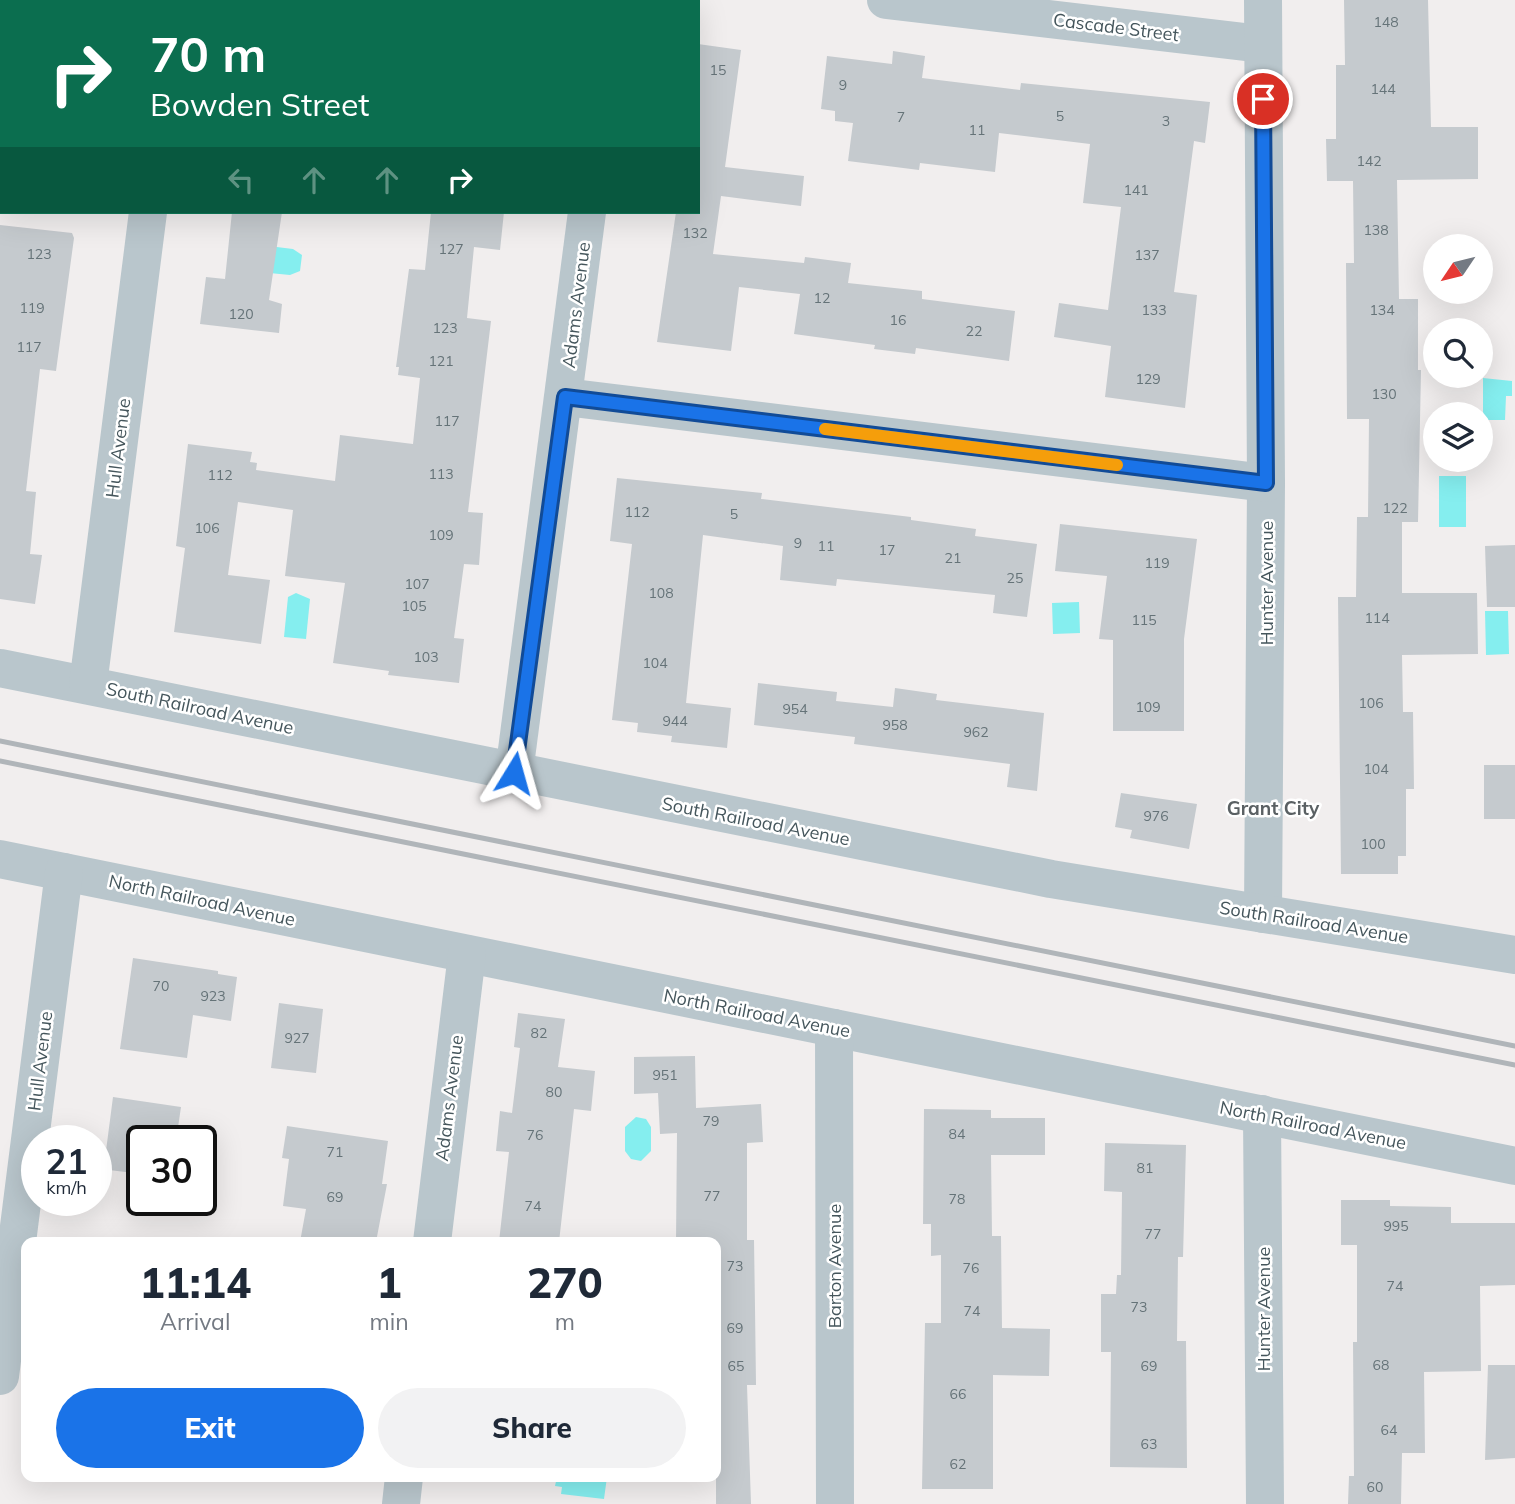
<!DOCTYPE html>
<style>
:root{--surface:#fff;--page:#f2f2f3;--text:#1f2937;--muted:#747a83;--accent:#1a73e8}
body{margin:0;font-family:Mulish,sans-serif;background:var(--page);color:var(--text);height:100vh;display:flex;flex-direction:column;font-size:26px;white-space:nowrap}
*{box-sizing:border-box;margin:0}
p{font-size:23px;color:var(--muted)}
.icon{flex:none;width:38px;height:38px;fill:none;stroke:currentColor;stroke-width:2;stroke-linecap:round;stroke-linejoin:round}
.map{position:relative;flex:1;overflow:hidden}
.side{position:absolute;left:21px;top:1237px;width:700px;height:245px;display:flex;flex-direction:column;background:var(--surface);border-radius:14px;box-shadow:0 7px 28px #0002}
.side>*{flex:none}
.banner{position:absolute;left:0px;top:0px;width:700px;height:214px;box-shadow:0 7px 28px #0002;background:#0b6e4f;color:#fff;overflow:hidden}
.needle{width:46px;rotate:235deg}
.tools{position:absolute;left:1423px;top:234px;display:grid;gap:14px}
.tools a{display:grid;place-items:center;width:70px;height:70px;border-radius:50%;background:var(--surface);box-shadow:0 7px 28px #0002;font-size:35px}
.speed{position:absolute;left:21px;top:1125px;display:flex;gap:14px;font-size:35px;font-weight:700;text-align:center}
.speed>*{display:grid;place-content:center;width:91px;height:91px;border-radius:50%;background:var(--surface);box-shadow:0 7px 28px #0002;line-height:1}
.speed small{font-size:18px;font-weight:400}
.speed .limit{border:4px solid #111;border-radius:10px;background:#fff;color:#111}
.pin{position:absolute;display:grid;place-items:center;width:60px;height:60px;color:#fff;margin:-30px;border:4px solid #fff;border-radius:50%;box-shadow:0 2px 7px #0007}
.me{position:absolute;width:77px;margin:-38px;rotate:8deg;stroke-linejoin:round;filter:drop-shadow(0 0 5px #0008)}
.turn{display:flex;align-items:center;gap:24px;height:147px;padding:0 35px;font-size:32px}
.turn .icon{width:91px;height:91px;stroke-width:2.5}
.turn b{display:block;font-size:49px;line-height:60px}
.lanes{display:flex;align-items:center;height:66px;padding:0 35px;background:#0003;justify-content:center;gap:35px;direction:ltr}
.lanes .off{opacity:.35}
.eta{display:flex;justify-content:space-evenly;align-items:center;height:119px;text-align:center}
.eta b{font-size:42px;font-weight:800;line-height:49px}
.primary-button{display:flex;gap:14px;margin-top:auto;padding:14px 35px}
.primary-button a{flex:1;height:80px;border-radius:42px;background:var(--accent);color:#fff;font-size:28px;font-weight:800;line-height:80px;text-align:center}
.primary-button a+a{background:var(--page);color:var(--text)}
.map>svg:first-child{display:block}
.water{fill:#85eeef}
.building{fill:#c5cace}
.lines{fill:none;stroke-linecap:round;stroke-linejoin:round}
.minor{stroke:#b9c6cc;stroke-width:38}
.rail{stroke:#b0b5b9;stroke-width:5}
.route-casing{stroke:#114b97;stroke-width:18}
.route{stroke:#1a73e8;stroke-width:12}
.slow{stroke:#f59e0b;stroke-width:12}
.labels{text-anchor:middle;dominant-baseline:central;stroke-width:5;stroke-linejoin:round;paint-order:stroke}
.number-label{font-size:14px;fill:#657378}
.street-label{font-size:18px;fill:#45565c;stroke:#fff}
.neighbourhood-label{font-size:19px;font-weight:bold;fill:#5a6063;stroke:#fff}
</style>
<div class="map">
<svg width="1515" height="1504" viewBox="0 0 1515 1504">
<rect width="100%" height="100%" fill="#f1eeee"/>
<!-- water -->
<g class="water">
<path d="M252 244 293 249 302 255 300 271 290 275 248 271Z"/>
<path d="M1483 378 1512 381V396H1506L1505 420H1483Z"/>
<rect x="1439" y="476" width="27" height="51"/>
<path d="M296 593 310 599 306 639 284 637 288 597Z"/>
<path d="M1079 602 1080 633 1053 634 1052 603Z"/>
<path d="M1485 611H1508L1509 654 1486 655Z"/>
<path d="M636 1117 646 1119 651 1127V1151L641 1161 631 1159 625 1151V1127Z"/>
<path d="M557 1477H607L604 1499 561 1494 562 1487 555 1486Z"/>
</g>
<!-- building -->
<g class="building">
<path d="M1344 0H1428L1431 127H1478V179L1397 180 1399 299H1418V370H1421L1418 522H1402V593H1477L1478 654 1402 655 1403 712H1413L1414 789H1406V856H1398V874H1341L1338 597H1356L1357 517H1368L1369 419H1347L1346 263H1354L1353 181H1327L1326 139H1336V65H1345Z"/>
<path d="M698 44 741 50 725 167 804 176 801 206 721 196 713 254 804 263 805 257 851 263 848 283 922 291V299L1015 311 1009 361 916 348 915 354 874 349 875 345 794 334 800 294 739 287 731 351 657 342 676 212H698Z"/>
<path d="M893 51 925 56 922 78 1020 90 1021 83 1210 102 1205 143 1194 141 1174 292 1197 295 1185 408 1105 397 1111 346 1054 337 1059 303 1108 310 1121 207 1083 203 1090 144 999 133 995 172 920 163 919 170 848 161 853 123 835 121V111L821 109 827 56 892 64Z"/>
<path d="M232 212H282L269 300 282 304 279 333 200 324 206 277 225 279Z"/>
<path d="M431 212H504L500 250 474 247 467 318 491 321 468 512 483 513 479 565 464 564 454 638 464 639 459 683 388 675 389 671 333 663 345 583 285 576 293 510 238 502 228 575 270 580 261 644 174 632 185 548 176 546 188 444 252 452 250 462 257 463 256 470 335 481 340 435 413 444 420 378 398 375 399 367H396L409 269 425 270Z"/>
<path d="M0 225 72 233 74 238 56 371 40 369 26 491 36 492 30 554 42 555 35 604 0 599Z"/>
<path d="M617 478 762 493 761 499 911 517V520L976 529 975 536 1037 544 1027 617 993 613 995 595 837 579 836 586 780 580 783 546 703 535 686 703 731 708 727 748 671 742 672 736 637 732 638 723 612 720 632 544 610 541Z"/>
<path d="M1060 524 1197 539 1184 639V731H1113V640L1099 639 1107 576 1055 571Z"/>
<path d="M1515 545V607H1487L1485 546Z"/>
<path d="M758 683 837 692 836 701 893 707 895 688 937 694 936 700 1044 713 1037 791 1007 787 1010 764 854 744 855 737 754 725Z"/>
<rect x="1484" y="765" width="31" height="54"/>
<path d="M1121 793 1197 804 1189 849 1130 838 1132 830 1115 827Z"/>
<path d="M133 958 218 971V974L237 977 231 1021 193 1015 187 1058 120 1049Z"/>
<path d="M279 1003 323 1009 316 1073 271 1068Z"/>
<path d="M518 1013 565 1019 558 1067 595 1071 591 1111 574 1109 559 1242H499L509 1152 496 1151 500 1111 512 1113 520 1048 514 1047Z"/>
<path d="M695 1056 696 1108 761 1104 763 1142 747 1143V1240H754L755 1308 756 1385H747L751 1504H716V1242H676L677 1133 660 1134 658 1093 634 1094V1057Z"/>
<path d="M113 1097 181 1107 176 1141H142V1174L109 1170V1166H104Z"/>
<path d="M924 1109 991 1110V1118H1045V1155H991L992 1236H1001L1002 1328 1050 1329 1049 1376 993 1375V1489H922L925 1323H941V1255L931 1256V1224H923Z"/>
<path d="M287 1126 388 1141 382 1184H387L376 1242H300L306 1209 283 1206 289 1159 282 1158Z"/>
<path d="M1105 1143 1186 1145 1183 1257H1178L1177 1341H1186L1187 1468 1110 1467 1111 1352H1101V1294H1116L1117 1275H1121L1122 1192 1104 1191Z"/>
<path d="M1341 1200H1390V1206L1451 1207V1223H1515V1285L1480 1286 1481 1371 1424 1372 1425 1453H1402L1401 1504H1348L1349 1476H1354L1353 1342H1357V1245H1341Z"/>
<path d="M1488 1365H1515V1458L1485 1460Z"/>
</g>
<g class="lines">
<!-- minor -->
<g class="minor">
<path d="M886 0 1262 44"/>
<path d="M1263 0 1266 483 1263 914"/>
<path d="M175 2V0"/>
<path d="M612 2V0"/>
<path d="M565 397 1266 483"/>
<path d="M0 668 1051 879 1515 955"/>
<path d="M88 685 148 212"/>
<path d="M514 773 587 212"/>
<path d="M0 859 1515 1166"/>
<path d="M834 1028 835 1504"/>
<path d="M1262 1114 1265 1504"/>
<path d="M432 1242 467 954"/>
<path d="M0 1376 64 872"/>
<path d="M401 1504 404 1477"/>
</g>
<!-- rail -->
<g class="rail">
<path d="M0 741 1515 1046"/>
<path d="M0 761 1515 1065"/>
</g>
</g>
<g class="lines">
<defs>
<path id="route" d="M514 773 565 397 1266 483 1263 99"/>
</defs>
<!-- route casing -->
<use href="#route" class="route-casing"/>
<!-- route -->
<use href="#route" class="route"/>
<!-- slow -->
<path class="slow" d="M825 429 1117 465"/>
</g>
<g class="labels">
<!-- number labels -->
<g class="number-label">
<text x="1386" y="22">148</text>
<text x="718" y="70">15</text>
<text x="843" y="85">9</text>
<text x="1383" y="89">144</text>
<text x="1060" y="116">5</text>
<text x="901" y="117">7</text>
<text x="1166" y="121">3</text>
<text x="977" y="130">11</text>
<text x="1369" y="161">142</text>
<text x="1136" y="190">141</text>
<text x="1376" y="230">138</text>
<text x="695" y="233">132</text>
<text x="451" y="249">127</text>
<text x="39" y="254">123</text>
<text x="1147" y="255">137</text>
<text x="822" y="298">12</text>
<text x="32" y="308">119</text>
<text x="1154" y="310">133</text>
<text x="1382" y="310">134</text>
<text x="241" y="314">120</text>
<text x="898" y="320">16</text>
<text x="445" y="328">123</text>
<text x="974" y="331">22</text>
<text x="29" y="347">117</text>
<text x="441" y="361">121</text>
<text x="1148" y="379">129</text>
<text x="1384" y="394">130</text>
<text x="447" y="421">117</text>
<text x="441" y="474">113</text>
<text x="220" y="475">112</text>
<text x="1395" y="508">122</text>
<text x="637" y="512">112</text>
<text x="734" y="514">5</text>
<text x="207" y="528">106</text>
<text x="441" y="535">109</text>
<text x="798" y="543">9</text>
<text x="826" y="546">11</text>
<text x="887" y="550">17</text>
<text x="953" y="558">21</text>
<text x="1157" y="563">119</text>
<text x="1015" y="578">25</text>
<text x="417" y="584">107</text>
<text x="661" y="593">108</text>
<text x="414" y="606">105</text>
<text x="1377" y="618">114</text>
<text x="1144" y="620">115</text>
<text x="426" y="657">103</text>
<text x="655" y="663">104</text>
<text x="1371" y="703">106</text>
<text x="1148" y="707">109</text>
<text x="795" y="709">954</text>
<text x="675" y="721">944</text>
<text x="895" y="725">958</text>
<text x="976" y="732">962</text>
<text x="1376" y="769">104</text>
<text x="1156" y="816">976</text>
<text x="1373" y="844">100</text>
<text x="161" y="986">70</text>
<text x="213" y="996">923</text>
<text x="539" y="1033">82</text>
<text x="297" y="1038">927</text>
<text x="665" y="1075">951</text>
<text x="554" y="1092">80</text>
<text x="711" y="1121">79</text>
<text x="957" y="1134">84</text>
<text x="535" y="1135">76</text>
<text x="335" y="1152">71</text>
<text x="1145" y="1168">81</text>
<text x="712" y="1196">77</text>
<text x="335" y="1197">69</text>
<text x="957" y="1199">78</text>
<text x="533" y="1206">74</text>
<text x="1396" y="1226">995</text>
<text x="1153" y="1234">77</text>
<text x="735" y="1266">73</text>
<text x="971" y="1268">76</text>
<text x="1395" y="1286">74</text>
<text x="1139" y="1307">73</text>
<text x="972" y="1311">74</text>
<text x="735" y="1328">69</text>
<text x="1381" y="1365">68</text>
<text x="736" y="1366">65</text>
<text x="1149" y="1366">69</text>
<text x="958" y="1394">66</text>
<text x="1389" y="1430">64</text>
<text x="1149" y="1444">63</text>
<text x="958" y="1464">62</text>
<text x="1375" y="1487">60</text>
</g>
<!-- street labels -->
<g class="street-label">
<text transform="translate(1116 27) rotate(7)">Cascade Street</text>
<text transform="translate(576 305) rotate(-83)">Adams Avenue</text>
<text transform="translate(118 448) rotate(-83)">Hull Avenue</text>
<text transform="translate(1266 583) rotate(-90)">Hunter Avenue</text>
<text transform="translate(200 708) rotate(12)">South Railroad Avenue</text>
<text transform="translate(756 821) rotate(11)">South Railroad Avenue</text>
<text transform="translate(202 900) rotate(12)">North Railroad Avenue</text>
<text transform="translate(1314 922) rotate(9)">South Railroad Avenue</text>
<text transform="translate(757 1013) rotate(11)">North Railroad Avenue</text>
<text transform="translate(40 1061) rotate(-83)">Hull Avenue</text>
<text transform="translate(449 1098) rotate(-83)">Adams Avenue</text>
<text transform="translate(1313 1125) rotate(11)">North Railroad Avenue</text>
<text transform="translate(834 1266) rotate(-90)">Barton Avenue</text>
<text transform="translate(1263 1309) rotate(-90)">Hunter Avenue</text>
</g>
<!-- neighbourhood labels -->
<g class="neighbourhood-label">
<text x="1273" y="808">Grant City</text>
</g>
</g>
</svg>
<div class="tools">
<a><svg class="needle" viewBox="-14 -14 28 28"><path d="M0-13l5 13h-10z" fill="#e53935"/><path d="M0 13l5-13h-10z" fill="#747a83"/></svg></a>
<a><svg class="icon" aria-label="search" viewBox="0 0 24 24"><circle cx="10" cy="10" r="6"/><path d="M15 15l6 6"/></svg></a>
<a><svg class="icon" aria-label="layers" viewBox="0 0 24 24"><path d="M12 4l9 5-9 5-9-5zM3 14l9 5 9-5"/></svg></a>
</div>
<div class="speed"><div>21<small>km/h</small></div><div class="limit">30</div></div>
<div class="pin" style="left:1263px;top:99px;background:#d93025"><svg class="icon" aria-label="arrive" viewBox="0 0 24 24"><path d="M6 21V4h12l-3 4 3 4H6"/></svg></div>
<svg class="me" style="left:514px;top:773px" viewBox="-20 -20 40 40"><path d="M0-17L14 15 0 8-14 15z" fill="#1a73e8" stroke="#fff" stroke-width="4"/></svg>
<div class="banner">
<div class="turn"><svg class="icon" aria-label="right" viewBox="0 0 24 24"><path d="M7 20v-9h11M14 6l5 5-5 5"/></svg><div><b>70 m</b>Bowden Street</div></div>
<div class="lanes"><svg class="icon off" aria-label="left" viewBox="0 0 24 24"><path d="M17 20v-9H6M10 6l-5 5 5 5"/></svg><svg class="icon off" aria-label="ahead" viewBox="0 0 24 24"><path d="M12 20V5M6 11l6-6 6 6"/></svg><svg class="icon off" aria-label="ahead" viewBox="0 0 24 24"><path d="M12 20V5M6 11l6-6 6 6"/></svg><svg class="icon" aria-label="right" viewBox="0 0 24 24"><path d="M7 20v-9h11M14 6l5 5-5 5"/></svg></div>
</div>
<section class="side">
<div class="eta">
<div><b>11:14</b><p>Arrival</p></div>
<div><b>1</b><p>min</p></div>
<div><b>270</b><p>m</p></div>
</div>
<div class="primary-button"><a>Exit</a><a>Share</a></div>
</section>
</div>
